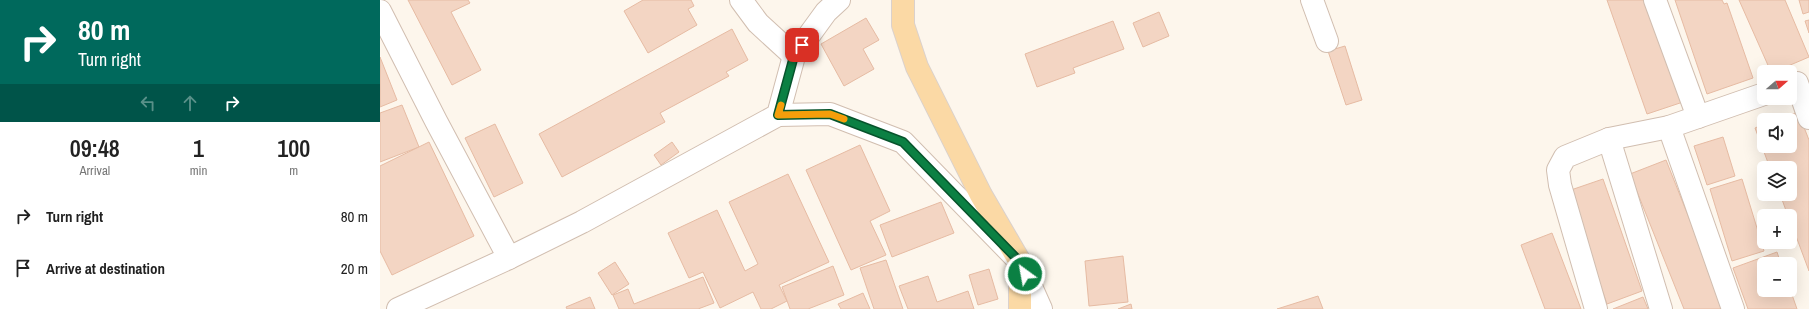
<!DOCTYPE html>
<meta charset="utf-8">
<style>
:root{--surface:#fff;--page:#f2f2f2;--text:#222;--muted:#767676}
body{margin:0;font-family:"Archivo Narrow",sans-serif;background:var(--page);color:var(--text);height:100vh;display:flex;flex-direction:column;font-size:15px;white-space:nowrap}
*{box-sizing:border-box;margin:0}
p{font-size:13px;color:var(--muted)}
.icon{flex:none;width:22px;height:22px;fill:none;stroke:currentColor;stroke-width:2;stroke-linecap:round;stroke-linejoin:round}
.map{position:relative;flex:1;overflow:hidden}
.panel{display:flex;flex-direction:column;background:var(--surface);width:380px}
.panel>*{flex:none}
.hud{background:#00695c;color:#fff;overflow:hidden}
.needle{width:26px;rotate:70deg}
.buttons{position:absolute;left:1377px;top:65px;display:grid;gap:8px}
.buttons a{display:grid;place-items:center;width:40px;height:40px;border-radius:6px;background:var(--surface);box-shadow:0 4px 16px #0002;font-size:20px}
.pin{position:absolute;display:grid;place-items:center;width:34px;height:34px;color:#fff;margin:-17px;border-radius:8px;box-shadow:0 2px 6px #0006}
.me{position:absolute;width:44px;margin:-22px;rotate:328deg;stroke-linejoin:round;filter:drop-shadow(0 0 3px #0008)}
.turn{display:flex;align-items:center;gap:14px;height:84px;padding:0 12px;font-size:18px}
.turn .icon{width:52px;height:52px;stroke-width:2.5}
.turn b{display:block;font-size:28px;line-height:34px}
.lanes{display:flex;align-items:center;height:38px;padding:0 12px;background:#0003;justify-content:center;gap:20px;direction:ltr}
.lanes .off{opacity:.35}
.eta{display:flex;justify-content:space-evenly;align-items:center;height:68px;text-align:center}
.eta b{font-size:24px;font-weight:600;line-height:28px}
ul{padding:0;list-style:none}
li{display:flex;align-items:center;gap:12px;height:52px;padding:0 12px}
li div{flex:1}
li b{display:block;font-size:15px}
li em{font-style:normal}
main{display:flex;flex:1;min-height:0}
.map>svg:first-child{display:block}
.building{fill:#f3d5c3;stroke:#e6bba3}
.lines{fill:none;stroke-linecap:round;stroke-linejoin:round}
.minor-casing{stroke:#d1beb0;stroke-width:24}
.major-casing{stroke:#dad1cd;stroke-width:24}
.minor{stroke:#fff;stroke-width:22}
.major{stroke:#fbd9a5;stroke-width:22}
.route-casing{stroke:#07532c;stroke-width:10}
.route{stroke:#0b8043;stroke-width:7}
.slow{stroke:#f59e0b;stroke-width:7}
</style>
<main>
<section class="panel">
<div class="hud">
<div class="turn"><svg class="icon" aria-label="right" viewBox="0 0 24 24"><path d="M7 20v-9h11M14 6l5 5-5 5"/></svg><div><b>80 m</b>Turn right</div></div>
<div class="lanes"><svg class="icon off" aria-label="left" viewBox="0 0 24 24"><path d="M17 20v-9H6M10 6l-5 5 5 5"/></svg><svg class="icon off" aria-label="ahead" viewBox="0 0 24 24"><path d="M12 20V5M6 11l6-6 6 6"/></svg><svg class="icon" aria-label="right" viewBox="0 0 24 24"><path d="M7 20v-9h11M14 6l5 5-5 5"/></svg></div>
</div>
<div class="eta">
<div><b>09:48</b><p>Arrival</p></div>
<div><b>1</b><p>min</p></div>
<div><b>100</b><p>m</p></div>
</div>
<ul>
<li><svg class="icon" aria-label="right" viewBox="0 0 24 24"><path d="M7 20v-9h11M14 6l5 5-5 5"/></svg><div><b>Turn right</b></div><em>80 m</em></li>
<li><svg class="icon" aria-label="arrive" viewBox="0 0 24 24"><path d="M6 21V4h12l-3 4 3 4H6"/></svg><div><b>Arrive at destination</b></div><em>20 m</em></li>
</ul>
</section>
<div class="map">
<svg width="1429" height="309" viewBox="0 0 1429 309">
<rect width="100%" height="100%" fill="#fdf6ec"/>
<!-- building -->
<g class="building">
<path d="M28 0H88L90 3 71 12 101 70 72 85Z"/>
<path d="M263 0H311L314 6 308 9 317 25 268 53 244 11Z"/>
<path d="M1227 0H1268L1303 102 1267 114Z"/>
<path d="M1295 0H1342L1344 4 1347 3 1373 78 1327 94Z"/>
<path d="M1359 0H1405L1429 57 1394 72H1391Z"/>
<path d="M1419 0H1429V12L1423 14Z"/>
<path d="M779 12 789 36 763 47 753 23Z"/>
<path d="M486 18 499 40 483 49 494 69 464 86 441 44Z"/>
<path d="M1429 20V33L1425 21Z"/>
<path d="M733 21 744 49 693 68 695 73 657 87 645 54Z"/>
<path d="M352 29 368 60 346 72 349 76 280 113 285 122 182 177 159 134Z"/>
<path d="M965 46 982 100 966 105 948 51Z"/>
<path d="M0 57 17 100 0 107Z"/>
<path d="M22 105 39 147 0 162V113Z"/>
<path d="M1418 112 1429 140V271L1410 220V216H1408L1400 194H1410V168H1390L1375 128 1384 124V146H1410V120H1396Z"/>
<path d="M115 124 143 183 114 197 85 138Z"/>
<path d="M1343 137 1355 176 1327 185 1314 146Z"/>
<path d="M49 142 94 236 12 275 0 251V166Z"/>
<path d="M292 142 299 152 281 165 274 155Z"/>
<path d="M480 145 510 211 490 221 506 255 471 270 426 170Z"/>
<path d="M1286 160 1345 309H1304L1250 174Z"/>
<path d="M408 174 449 262 399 285 407 301 391 309H381L373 292 340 308 323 272 309 278 288 233 337 210 365 271 378 264 349 202Z"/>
<path d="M1223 179 1262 291 1227 304 1188 191Z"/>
<path d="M1362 179 1384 251 1352 261 1330 189Z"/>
<path d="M561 202 574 233 512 257 500 225Z"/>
<path d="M1172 233 1201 309H1165L1141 245Z"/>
<path d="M1397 252 1401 264H1384V290H1410V289L1417 309H1368L1353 268Z"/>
<path d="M743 256 748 302 709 306 705 261Z"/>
<path d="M506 260 523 309H494L480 268Z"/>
<path d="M235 262 249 284 232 295 218 273Z"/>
<path d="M453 266 464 295 428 309H410L402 287Z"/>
<path d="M609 269 618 299 598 305 589 275Z"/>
<path d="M548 276 557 302 588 291 594 309H528L519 286Z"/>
<path d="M323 277 334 303 318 309H239L233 295 248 289 254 304Z"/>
<path d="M483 293 490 309H461L458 304Z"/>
<path d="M938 296 943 309H897Z"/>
<path d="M210 297 215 309H187L186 307Z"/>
<path d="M1263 297 1268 309H1233Z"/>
<path d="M751 304 752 309H738Z"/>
</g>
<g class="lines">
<defs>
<g id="minor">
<path d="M361 0 378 23 414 56"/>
<path d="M932 0 947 41"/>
<path d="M1275 0 1318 117"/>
<path d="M0 11 56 121 129 258"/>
<path d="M1417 83 1429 118"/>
<path d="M398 115 450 114 523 142 640 262 661 309"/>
<path d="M1289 127 1353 309"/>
<path d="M1229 139 1281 309"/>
<path d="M18 309 129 258 202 222 398 115 414 56 446 12 459 0"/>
<path d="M1216 309 1180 185 1178 170 1185 157 1229 139 1289 127 1384 94"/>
</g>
<path id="major" d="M523 0V25L537 67 601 195 640 262V309"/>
</defs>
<!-- minor casing -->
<use href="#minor" class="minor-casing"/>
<!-- major casing -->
<use href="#major" class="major-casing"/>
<!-- minor -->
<use href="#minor" class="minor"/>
<!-- major -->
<use href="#major" class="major"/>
</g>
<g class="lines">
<defs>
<path id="route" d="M422 45 414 56 398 115 450 114 523 142 640 262 645 274"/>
</defs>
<!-- route casing -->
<use href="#route" class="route-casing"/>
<!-- route -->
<use href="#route" class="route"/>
<!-- slow -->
<path class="slow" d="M401 105 398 115 450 114 464 119"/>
</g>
</svg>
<div class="buttons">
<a><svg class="needle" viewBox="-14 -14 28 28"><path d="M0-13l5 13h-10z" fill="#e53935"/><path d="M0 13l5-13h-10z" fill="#767676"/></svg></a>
<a><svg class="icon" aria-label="sound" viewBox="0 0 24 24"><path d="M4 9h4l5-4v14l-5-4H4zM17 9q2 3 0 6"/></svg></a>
<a><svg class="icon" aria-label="layers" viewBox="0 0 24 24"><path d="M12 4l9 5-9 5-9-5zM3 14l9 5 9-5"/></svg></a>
<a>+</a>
<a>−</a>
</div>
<div class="pin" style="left:422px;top:45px;background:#d93025"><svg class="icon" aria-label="arrive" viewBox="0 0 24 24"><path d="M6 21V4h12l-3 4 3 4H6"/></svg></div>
<svg class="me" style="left:645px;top:274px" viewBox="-20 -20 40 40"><circle r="17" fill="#0b8043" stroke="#fff" stroke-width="3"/><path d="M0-11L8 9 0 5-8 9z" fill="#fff"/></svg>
</div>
</main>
